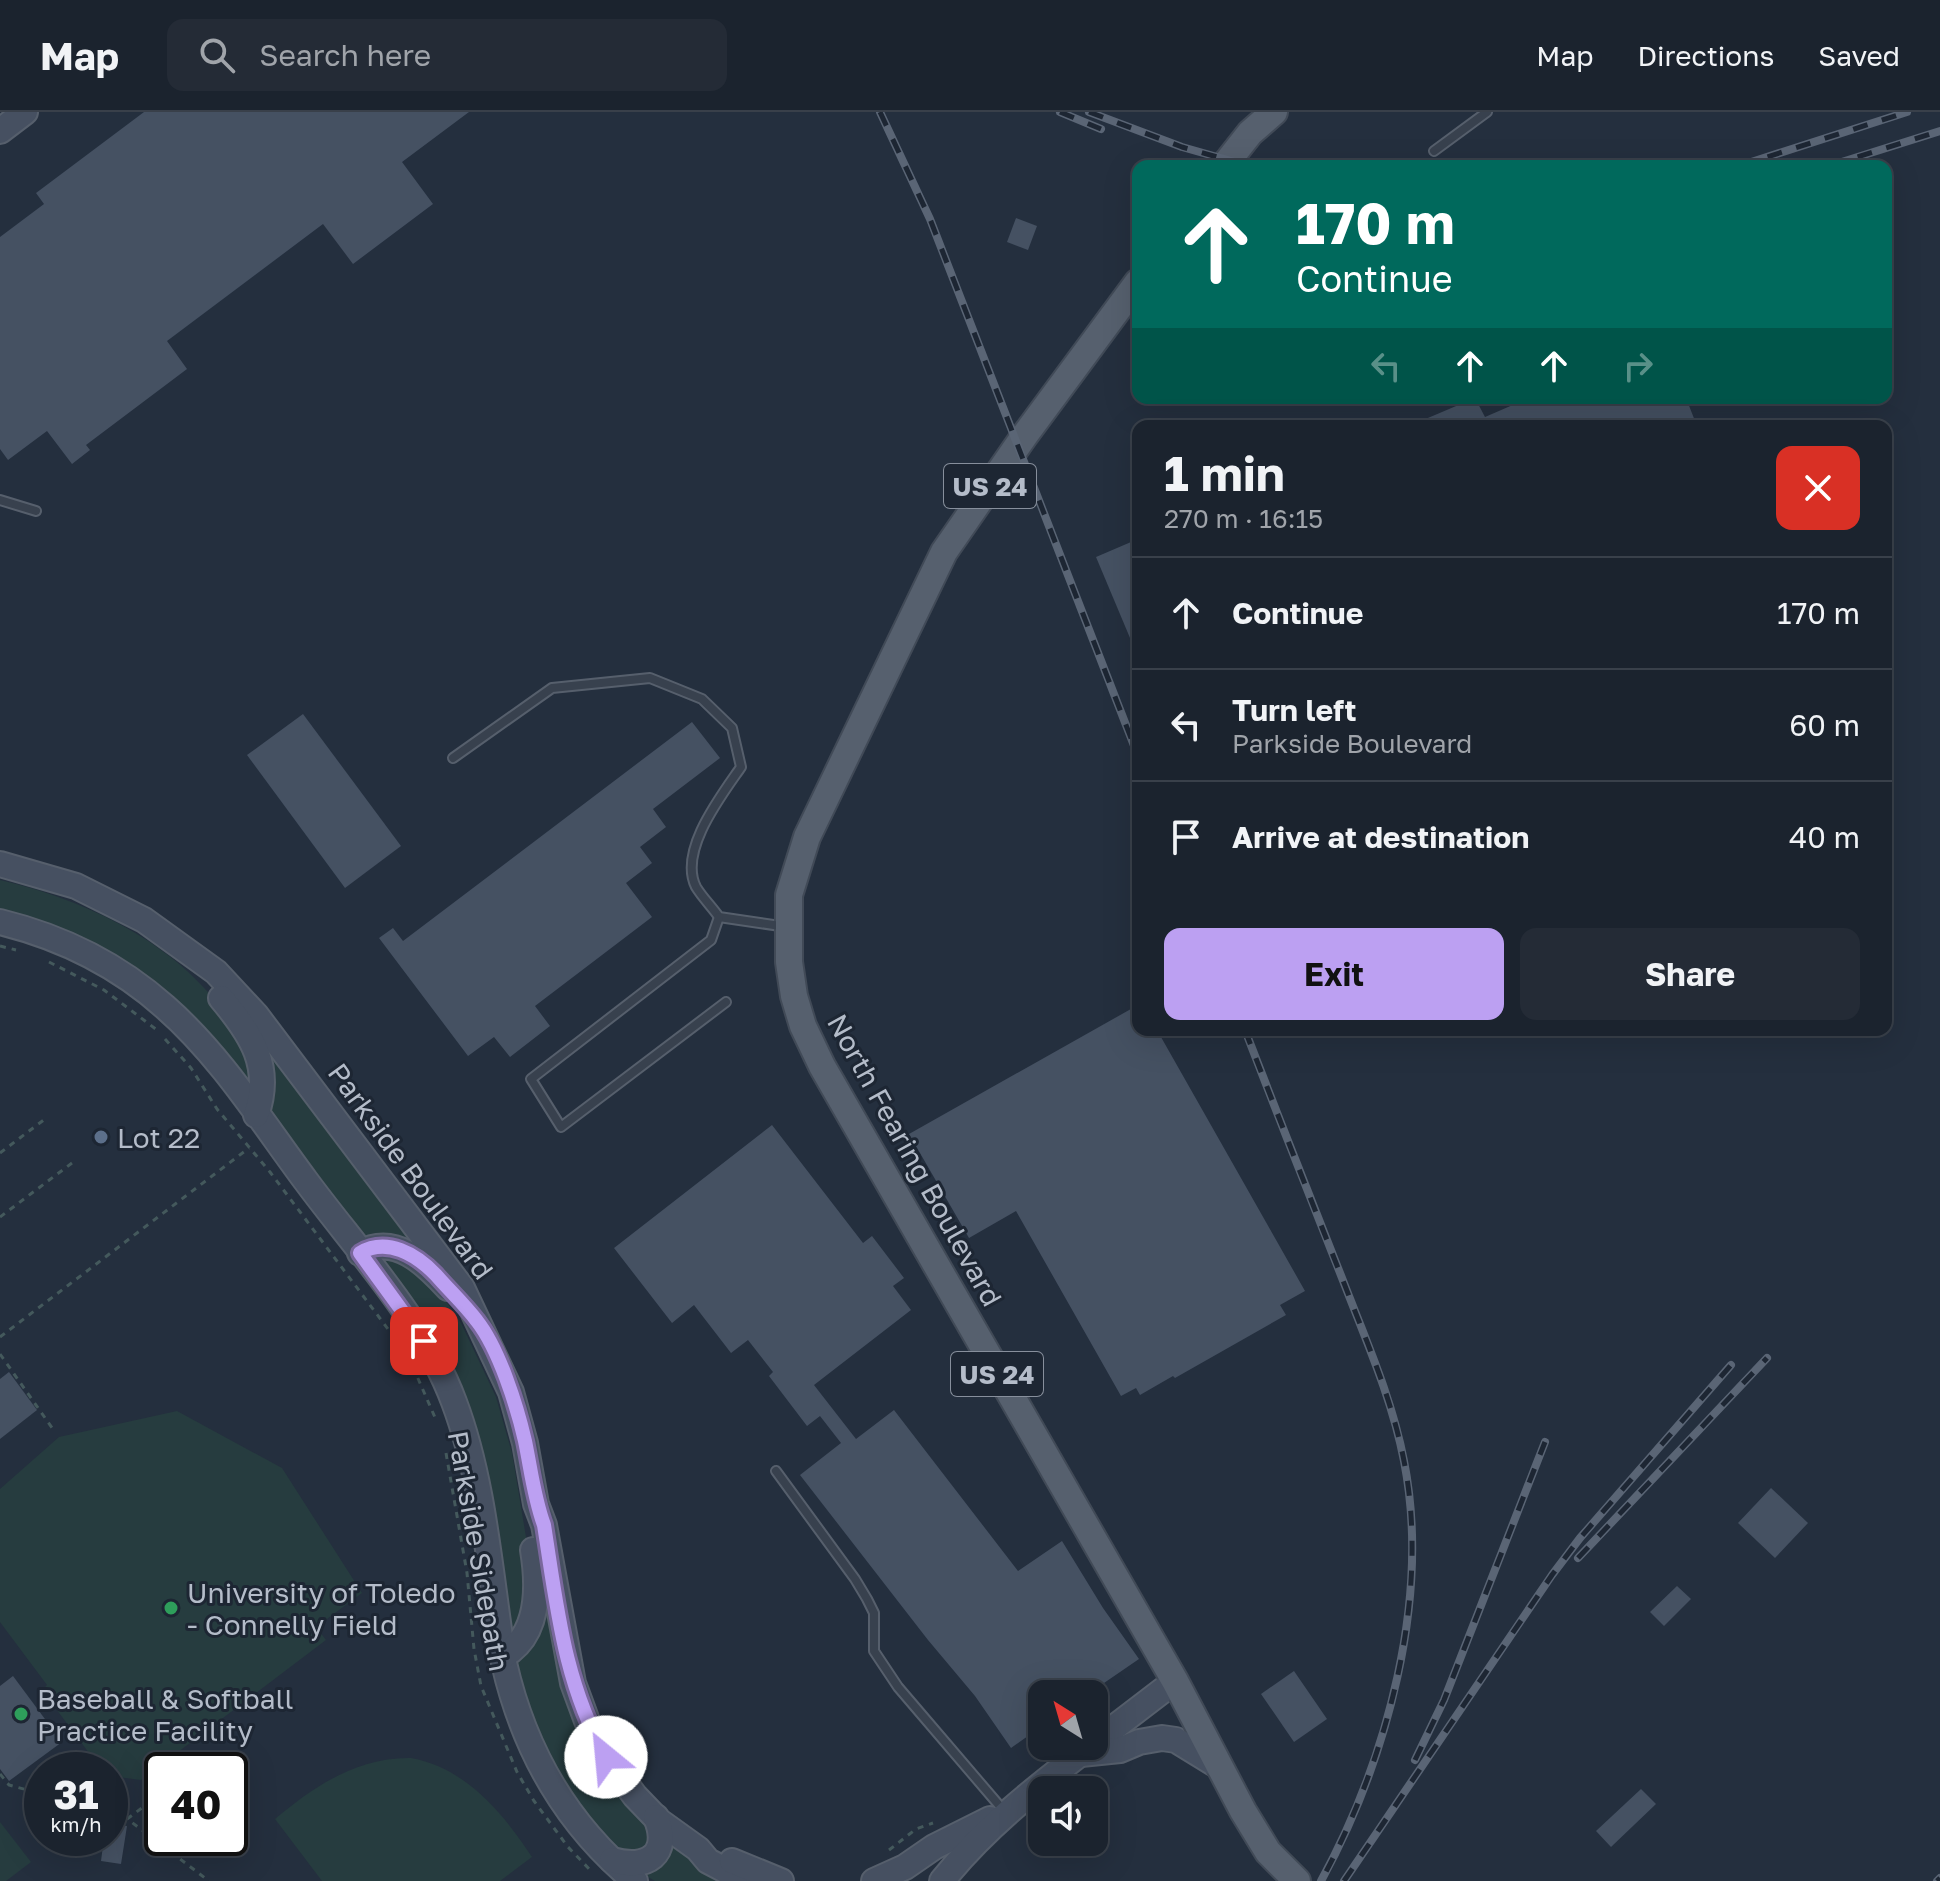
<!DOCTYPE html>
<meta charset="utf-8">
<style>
:root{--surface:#1b232e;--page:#242b36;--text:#f1f3f6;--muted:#a0a4aa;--line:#39404a;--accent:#bca0f2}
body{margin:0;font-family:"Golos Text",sans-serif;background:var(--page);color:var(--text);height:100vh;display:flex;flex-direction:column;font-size:30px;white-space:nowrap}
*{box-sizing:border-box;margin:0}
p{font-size:26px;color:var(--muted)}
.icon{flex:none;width:44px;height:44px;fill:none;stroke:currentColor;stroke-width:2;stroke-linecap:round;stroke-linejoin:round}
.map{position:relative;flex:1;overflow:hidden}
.details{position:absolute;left:1132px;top:308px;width:760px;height:616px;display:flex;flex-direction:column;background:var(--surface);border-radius:16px;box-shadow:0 8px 32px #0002,0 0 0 2px var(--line)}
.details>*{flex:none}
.top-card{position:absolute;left:1132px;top:48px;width:760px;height:244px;border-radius:16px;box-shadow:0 8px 32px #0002,0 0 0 2px var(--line);background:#00695c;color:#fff;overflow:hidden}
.needle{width:52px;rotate:323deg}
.buttons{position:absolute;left:1028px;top:1568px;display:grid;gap:16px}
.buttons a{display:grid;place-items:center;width:80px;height:80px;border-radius:16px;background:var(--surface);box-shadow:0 8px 32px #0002,0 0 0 2px var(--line);font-size:40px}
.speed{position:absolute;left:24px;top:1640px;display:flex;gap:16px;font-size:40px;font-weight:700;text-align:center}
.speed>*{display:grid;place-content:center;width:104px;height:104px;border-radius:50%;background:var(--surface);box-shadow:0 8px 32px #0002,0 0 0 2px var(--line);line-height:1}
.speed small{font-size:20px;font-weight:400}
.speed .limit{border:4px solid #111;border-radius:12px;background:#fff;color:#111}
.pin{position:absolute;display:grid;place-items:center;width:68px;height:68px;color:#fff;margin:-34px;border-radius:16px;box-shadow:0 4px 12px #0006}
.me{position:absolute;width:88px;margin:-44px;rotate:332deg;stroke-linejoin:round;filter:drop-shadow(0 0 6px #0008)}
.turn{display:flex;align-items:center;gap:28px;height:168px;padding:0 32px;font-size:36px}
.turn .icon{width:104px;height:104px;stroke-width:2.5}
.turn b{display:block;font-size:56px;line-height:68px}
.lanes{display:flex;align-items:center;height:76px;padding:0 32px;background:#0003;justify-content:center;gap:40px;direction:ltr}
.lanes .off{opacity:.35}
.round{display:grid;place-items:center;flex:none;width:84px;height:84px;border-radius:16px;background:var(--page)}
.headline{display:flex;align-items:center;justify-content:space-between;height:136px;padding:0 32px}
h1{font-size:48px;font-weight:700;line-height:60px}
.primary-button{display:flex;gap:16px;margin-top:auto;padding:16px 32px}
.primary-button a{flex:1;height:92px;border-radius:16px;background:var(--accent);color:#111;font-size:32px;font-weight:700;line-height:92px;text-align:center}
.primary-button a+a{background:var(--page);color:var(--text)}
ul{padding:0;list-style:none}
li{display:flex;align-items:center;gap:24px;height:112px;padding:0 32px;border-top:2px solid var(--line)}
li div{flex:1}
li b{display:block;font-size:30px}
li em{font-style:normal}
header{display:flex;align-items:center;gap:48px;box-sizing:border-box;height:112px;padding:0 40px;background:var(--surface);border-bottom:2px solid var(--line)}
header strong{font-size:38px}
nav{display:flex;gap:44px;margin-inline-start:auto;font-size:28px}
.search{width:560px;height:72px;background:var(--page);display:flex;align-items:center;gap:20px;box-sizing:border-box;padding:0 28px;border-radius:16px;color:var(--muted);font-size:30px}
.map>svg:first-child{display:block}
.green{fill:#263c3f}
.building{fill:#455162}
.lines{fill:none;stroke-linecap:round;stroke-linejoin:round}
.lane-casing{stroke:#565f6c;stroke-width:12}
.secondary-casing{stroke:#565f6c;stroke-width:28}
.primary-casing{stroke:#414a57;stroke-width:30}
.path{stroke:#44595c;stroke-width:3;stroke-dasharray:6 6;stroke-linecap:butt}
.lane{stroke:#38414e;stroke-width:8}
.secondary{stroke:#465061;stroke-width:24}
.primary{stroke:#56606e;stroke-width:26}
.rail-casing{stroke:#5a6575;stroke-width:8}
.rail{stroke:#1d2633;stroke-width:5;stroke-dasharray:15;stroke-linecap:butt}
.route-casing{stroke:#7a689d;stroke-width:20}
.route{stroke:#bca0f2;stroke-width:14}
.service-dot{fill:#5c6f8a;stroke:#1d2633;stroke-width:3}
.leisure-dot{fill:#2e9e5b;stroke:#1d2633;stroke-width:3}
.labels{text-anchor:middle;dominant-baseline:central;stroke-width:6;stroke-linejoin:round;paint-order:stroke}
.shield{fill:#1d2633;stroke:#878f9c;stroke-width:2}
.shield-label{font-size:26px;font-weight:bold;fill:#b4bcc9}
.poi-label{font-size:28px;fill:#b4bcc9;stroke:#1d2633;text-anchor:start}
.street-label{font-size:28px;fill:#b4bcc9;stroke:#1d2633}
</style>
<header>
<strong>Map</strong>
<div class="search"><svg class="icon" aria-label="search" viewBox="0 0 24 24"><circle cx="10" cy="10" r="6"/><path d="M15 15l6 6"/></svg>Search here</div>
<nav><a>Map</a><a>Directions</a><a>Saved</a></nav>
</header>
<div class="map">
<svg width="1940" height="1769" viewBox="0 0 1940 1769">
<rect width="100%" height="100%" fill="#242f3e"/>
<!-- green -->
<g class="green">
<path d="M0 768C86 788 178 831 228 906 234 914 242 923 245 932 250 944 250 962 252 975L198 912 0 799Z"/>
<path d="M269 939 416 1131 363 1125 272 1006 271 996 275 978 267 941Z"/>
<path d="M384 1142 427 1162 461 1211 496 1285 512 1341 528 1437V1495L512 1521 480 1336 463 1282 381 1150 380 1143Z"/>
<path d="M177 1299 282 1356 362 1481 316 1515 326 1528 141 1668 110 1664V1658H99L87 1643 89 1641 42 1578 47 1573 0 1510V1377L59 1325Z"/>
<path d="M545 1500 549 1505 562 1575 596 1651 617 1679 647 1712 650 1735 624 1744C581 1710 551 1656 531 1606 524 1589 521 1570 517 1552L530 1535Z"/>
<path d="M411 1646C466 1656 503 1701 532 1745L500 1769H322L275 1707C314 1674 358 1645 411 1646Z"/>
<path d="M0 1710 31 1750 6 1769H0Z"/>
<path d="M672 1733 677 1736 733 1769H655L648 1765 647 1759 669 1734Z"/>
</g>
<!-- building -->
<g class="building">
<path d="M144 0H469L402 50 433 92 353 152 323 112 167 229 187 257 86 333 90 338 72 352 47 319 8 348 0 337V125L44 92 36 81Z"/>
<path d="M1016 106 1037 114 1028 138 1007 130Z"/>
<path d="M1475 286 1485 305 1529 286H1686L1697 314H1409Z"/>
<path d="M1138 427V545L1096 445Z"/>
<path d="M303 602 401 734 345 776 247 643Z"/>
<path d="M692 610 720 646 653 697 666 715 640 735 652 751 626 771 652 805 535 894 550 914 510 945 494 925 468 944 379 826 393 816 403 829Z"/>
<path d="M1138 893V918H1157L1305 1179 1280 1193 1286 1203 1175 1266 1173 1264 1140 1283 1136 1276 1121 1284 1016 1099 969 1126 909 1022Z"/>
<path d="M772 1013 863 1131 872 1124 904 1166 893 1174 911 1198 814 1273 856 1327 894 1298 1018 1459 1062 1429 1103 1496 1139 1547 1088 1582H1042V1614L1011 1636 975 1584 928 1528 800 1363 841 1331 820 1304 807 1314 769 1264 773 1260 748 1228 731 1241 694 1193 672 1211 614 1136Z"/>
<path d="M9 1260 37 1298 0 1327V1267Z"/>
<path d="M1771 1376 1808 1411 1775 1446 1738 1411Z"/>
<path d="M1677 1474 1691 1487 1664 1514 1650 1500Z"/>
<path d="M1294 1559 1327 1607 1294 1630 1261 1582Z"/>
<path d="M13 1564 62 1630 9 1669 0 1657V1574Z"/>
<path d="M1641 1677 1656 1692 1611 1735 1596 1719Z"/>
<path d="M110 1712 127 1714 121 1752 101 1749 104 1726H110Z"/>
</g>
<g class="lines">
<defs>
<g id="lane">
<path d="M1434 39 1487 0"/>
<path d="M0 388 36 399"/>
<path d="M453 646 552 576 650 566 702 587 732 616 741 655C721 684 678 739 696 775 702 785 712 795 719 805L787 815"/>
<path d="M719 805 711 828 531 967 561 1015 726 890"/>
<path d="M776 1359 855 1467 867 1487 874 1501V1539L898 1575 1004 1699"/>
</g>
<g id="secondary">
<path d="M0 19 25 0"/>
<path d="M0 752 76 774 144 808 216 860 256 903 462 1176 511 1280 525 1331 536 1392 544 1413 573 1571 587 1609 606 1645 635 1684 659 1709 698 1737 708 1749 746 1769"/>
<path d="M0 810C61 825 118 853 165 895 221 944 262 1010 306 1069 357 1138 424 1209 454 1290 485 1372 490 1465 504 1551 524 1639 566 1712 635 1769"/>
<path d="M221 886C252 923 273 955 256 1003"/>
<path d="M360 1141C395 1121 425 1151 448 1176"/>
<path d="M503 1544C540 1523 539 1475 533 1438"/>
<path d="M1094 1631 1175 1569"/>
<path d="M1081 1642 1120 1638 1139 1630 1162 1626 1176 1628 1220 1655"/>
<path d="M612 1748C647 1758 671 1743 656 1705"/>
<path d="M732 1749 781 1769"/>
<path d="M874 1769 905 1755 934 1735 990 1707"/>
<path d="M942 1769C984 1716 1037 1675 1090 1634"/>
</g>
<g id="primary">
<path d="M1224 54 1250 21 1274 0"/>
<path d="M1138 170 1025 323 944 440 807 725 789 783V850L794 884 803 914 822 954 1175 1569 1243 1699 1268 1740 1297 1769"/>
</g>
</defs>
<!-- lane casing -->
<use href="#lane" class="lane-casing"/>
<!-- secondary casing -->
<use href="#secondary" class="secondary-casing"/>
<!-- primary casing -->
<use href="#primary" class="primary-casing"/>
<!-- path -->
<g class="path">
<path d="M0 834 16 838"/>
<path d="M49 850 104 878 157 918"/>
<path d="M165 927 191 956 217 997 270 1060 394 1225"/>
<path d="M0 1041 45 1007"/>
<path d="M0 1105 76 1048"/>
<path d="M0 1225 249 1036"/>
<path d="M0 1242 55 1320"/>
<path d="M413 1255 437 1310"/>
<path d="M446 1341 467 1461 474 1537 481 1574 517 1660 534 1689 568 1735 593 1761"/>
<path d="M0 1662 9 1673 42 1682"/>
<path d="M110 1703 130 1709 209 1769"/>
<path d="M127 1707 158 1684"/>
<path d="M889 1738 916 1717 933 1711"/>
</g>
<!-- lane -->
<use href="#lane" class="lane"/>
<!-- secondary -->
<use href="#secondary" class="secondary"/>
<!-- primary -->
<use href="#primary" class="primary"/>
<defs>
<g id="rail">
<path d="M880 0 930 107 1138 644"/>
<path d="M1060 0 1101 17"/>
<path d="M1089 0 1182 35 1249 54"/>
<path d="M1739 54 1907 0"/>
<path d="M1829 54 1940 19"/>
<path d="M1245 918C1277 1001 1309 1083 1342 1166 1365 1226 1392 1286 1404 1349 1431 1486 1387 1648 1321 1769"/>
<path d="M1578 1446 1767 1246"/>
<path d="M1415 1648 1444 1588 1545 1330"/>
<path d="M1344 1769 1552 1463 1580 1426 1731 1253"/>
<path d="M1937 1769 1940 1766"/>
</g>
</defs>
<!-- rail casing -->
<use href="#rail" class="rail-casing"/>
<!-- rail -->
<use href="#rail" class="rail"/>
</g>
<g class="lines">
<defs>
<path id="route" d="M424 1229 360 1141C387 1125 416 1142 436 1163 449 1178 465 1193 477 1209 499 1237 517 1294 525 1329 531 1358 534 1386 544 1413 557 1495 564 1571 606 1645"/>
</defs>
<!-- route casing -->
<use href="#route" class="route-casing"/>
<!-- route -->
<use href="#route" class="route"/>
</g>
<!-- markers -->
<circle class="service-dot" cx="101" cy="1025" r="8"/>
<g class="leisure-dot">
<circle cx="171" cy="1496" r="8"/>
<circle cx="21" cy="1602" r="8"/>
</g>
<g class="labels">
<!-- shield labels -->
<g class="shield">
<rect x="944" y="352" width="92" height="44" rx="6"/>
<rect x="951" y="1240" width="92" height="44" rx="6"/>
</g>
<g class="shield-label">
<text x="990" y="374">US 24</text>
<text x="997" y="1262">US 24</text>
</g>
<!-- poi labels -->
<g class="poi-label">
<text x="117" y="1025">Lot 22</text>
<text x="187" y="1480">University of Toledo<tspan x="187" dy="32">- Connelly Field</tspan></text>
<text x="37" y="1586">Baseball &amp; Softball<tspan x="37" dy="32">Practice Facility</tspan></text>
</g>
<!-- street labels -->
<g class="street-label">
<text transform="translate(915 1048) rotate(61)">North Fearing Boulevard</text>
<text transform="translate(411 1059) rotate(54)">Parkside Boulevard</text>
<text transform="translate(479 1439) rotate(80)">Parkside Sidepath</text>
</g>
</g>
</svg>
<div class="buttons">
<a><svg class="needle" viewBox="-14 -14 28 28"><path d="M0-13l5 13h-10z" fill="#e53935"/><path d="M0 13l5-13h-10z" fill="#a0a4aa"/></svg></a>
<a><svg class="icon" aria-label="sound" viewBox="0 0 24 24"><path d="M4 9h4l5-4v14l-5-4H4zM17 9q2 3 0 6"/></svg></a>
</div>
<div class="speed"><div>31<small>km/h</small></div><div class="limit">40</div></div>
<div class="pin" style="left:424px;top:1229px;background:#d93025"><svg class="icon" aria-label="arrive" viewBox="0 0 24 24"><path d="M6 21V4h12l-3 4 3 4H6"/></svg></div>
<svg class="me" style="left:606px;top:1645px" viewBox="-20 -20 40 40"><circle r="19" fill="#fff"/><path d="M0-13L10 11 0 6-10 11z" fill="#bca0f2"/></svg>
<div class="top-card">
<div class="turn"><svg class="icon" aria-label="ahead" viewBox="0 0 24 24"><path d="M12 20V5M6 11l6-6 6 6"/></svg><div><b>170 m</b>Continue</div></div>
<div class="lanes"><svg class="icon off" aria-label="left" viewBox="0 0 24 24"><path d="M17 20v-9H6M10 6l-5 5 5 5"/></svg><svg class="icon" aria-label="ahead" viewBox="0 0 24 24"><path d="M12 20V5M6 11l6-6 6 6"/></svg><svg class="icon" aria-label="ahead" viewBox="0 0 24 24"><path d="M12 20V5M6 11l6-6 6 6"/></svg><svg class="icon off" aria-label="right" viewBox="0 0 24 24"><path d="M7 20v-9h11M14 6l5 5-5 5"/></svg></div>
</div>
<section class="details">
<div class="headline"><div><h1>1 min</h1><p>270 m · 16:15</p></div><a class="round" style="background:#d93025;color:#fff"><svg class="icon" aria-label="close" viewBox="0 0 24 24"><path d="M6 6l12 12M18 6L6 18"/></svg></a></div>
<ul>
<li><svg class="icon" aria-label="ahead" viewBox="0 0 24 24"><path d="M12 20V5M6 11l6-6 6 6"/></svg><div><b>Continue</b></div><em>170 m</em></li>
<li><svg class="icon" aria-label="left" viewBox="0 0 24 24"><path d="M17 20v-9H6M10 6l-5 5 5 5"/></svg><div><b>Turn left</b><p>Parkside Boulevard</p></div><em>60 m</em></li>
<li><svg class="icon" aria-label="arrive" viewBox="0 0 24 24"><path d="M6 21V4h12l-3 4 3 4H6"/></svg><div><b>Arrive at destination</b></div><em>40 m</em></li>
</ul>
<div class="primary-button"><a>Exit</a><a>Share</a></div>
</section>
</div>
